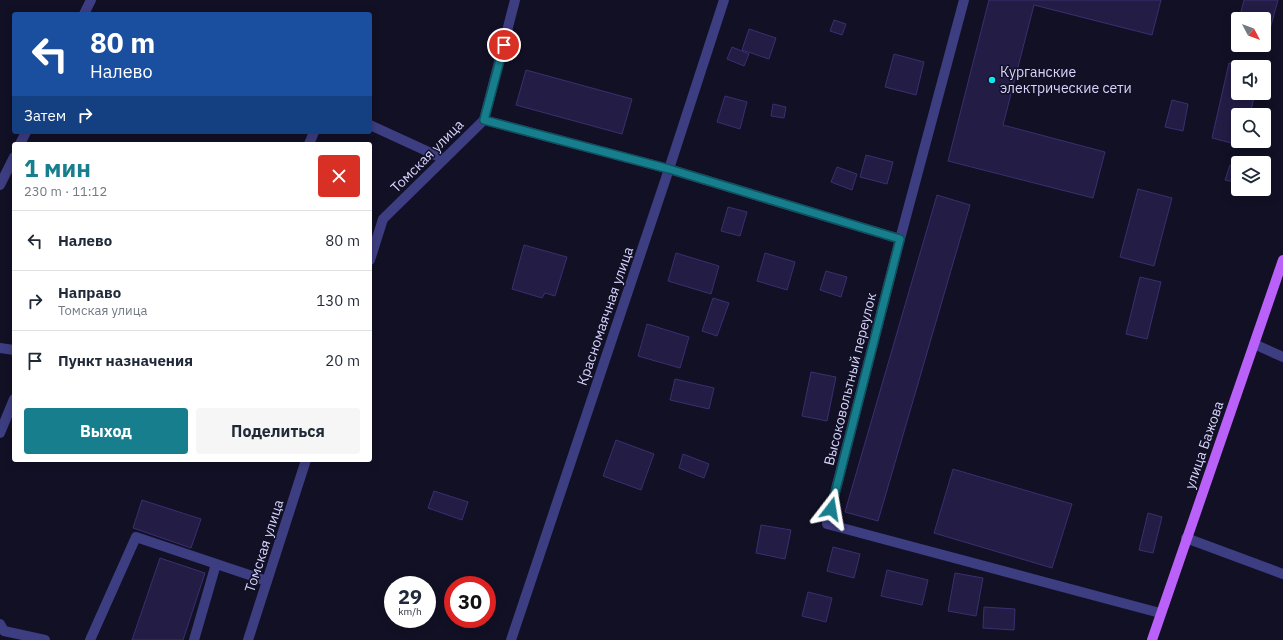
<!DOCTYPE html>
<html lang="ru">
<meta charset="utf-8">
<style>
:root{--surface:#fff;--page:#f6f6f7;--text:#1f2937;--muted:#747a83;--line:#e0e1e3;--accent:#167e8c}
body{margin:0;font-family:"IBM Plex Sans",sans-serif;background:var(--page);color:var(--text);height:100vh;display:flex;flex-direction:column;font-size:15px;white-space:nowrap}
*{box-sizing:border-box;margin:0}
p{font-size:13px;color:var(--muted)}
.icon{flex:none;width:22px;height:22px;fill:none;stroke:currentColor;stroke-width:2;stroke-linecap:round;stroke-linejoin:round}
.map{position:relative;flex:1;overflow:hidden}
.details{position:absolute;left:12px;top:142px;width:360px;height:320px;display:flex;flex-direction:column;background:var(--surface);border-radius:4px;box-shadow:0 2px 10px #0003}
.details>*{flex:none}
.banner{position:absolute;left:12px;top:12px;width:360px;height:122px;border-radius:4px;box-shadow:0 2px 10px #0003;background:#1a4fa0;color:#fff;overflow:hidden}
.needle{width:26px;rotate:131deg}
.tools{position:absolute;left:1231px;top:12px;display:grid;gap:8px}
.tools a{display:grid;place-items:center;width:40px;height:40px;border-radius:4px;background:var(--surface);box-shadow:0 2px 10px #0003;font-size:20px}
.speed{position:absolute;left:384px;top:576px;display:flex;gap:8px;font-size:20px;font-weight:700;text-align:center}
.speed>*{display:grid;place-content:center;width:52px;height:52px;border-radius:50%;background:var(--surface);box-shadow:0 2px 10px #0003;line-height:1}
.speed small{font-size:10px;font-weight:400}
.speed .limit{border:6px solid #d22;background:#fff;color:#111}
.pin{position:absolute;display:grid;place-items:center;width:34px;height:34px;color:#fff;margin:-17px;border:2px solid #fff;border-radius:50%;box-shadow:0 1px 4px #0007}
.me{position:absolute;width:44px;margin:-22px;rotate:14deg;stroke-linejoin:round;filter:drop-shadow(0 0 3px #0008)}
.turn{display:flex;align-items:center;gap:14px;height:84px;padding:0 12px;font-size:18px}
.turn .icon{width:52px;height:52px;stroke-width:2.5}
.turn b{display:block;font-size:28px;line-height:34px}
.then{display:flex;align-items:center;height:38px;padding:0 12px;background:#0003;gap:8px;font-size:15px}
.round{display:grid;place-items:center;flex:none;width:42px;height:42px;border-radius:4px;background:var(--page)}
.headline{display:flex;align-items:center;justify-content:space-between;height:68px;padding:0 12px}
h1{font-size:24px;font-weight:800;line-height:30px;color:var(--accent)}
.button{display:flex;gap:8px;margin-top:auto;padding:8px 12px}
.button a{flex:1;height:46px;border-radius:4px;background:var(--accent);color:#fff;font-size:16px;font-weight:800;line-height:46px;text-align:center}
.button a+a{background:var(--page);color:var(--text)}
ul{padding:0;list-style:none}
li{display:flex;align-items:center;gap:12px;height:60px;padding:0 12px;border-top:1px solid var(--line)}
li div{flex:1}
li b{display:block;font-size:15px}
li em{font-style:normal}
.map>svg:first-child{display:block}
.building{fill:#231c45;stroke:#3a2f70}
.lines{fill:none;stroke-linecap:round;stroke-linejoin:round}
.minor{stroke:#3d3d82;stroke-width:10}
.major{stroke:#ba61f9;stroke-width:10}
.route-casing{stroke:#0e525b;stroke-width:10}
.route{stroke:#167e8c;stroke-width:7}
.poi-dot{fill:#0ae7f5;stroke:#121025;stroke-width:1.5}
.labels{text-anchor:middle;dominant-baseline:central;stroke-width:3;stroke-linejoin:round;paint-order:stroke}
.poi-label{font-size:14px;fill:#d8d5fd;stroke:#121025;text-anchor:start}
.street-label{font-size:14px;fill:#d8d5fd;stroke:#121025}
</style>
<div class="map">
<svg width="1283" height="640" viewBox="0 0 1283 640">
<rect width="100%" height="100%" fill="#121025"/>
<!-- building -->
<g class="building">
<path d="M989 0H1161L1152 35 1034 5 1003 125 1105 152 1093 198 948 161Z"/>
<path d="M1244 0H1278L1267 40 1264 39V19H1239Z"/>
<path d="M834 20 846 24 842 35 830 31Z"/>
<path d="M749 29 776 38 769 59 742 50Z"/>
<path d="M732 47 749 54 744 66 727 59Z"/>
<path d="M894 54 924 62 916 95 885 87Z"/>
<path d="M1229 63 1246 67H1238V93H1255L1250 115H1238V141H1244L1243 146 1212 138Z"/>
<path d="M526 70 632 99 622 134 516 105Z"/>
<path d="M725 96 747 102 740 129 717 122Z"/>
<path d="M1172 100 1188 104 1183 131 1165 127Z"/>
<path d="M773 104 786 107 784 118 771 116Z"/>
<path d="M866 155 893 162 887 184 860 177Z"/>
<path d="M1230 165 1238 168V183L1225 180Z"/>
<path d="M837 167 857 174 852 190 831 182Z"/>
<path d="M1138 189 1172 198 1154 266 1120 257Z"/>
<path d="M937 195 970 205 878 521 845 512Z"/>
<path d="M728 207 747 212 740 236 721 231Z"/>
<path d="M524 245 567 257 555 296 545 293 542 298 512 289Z"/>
<path d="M676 253 719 266 711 294 668 281Z"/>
<path d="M765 253 795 262 787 290 757 281Z"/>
<path d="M826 271 847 277 841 297 820 290Z"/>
<path d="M1140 277 1161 282 1147 339 1126 334Z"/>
<path d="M713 298 729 303 717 336 702 331Z"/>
<path d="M647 324 689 337 680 368 638 356Z"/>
<path d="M811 372 836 377 827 421 802 416Z"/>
<path d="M675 379 714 388 709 409 670 400Z"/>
<path d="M616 440 654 454 641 490 603 476Z"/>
<path d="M683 454 709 464 704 478 679 468Z"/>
<path d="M953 469 1072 504 1052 568 934 533Z"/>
<path d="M434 491 468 502 462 520 428 508Z"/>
<path d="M142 500 201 519 191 548 133 528Z"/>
<path d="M1148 513 1162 517 1153 553 1139 550Z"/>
<path d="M761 525 791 530 785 559 756 553Z"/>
<path d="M833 547 860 554 854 578 827 571Z"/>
<path d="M160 558 205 573 183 640H132Z"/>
<path d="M887 570 928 580 922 605 881 596Z"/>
<path d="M955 573 983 578 976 616 948 611Z"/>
<path d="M808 592 832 598 826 622 802 616Z"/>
<path d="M984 607 1015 609 1014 630 983 628Z"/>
</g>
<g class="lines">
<!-- minor -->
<g class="minor">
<path d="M964 0 900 239 827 524 1160 613"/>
<path d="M84 14 91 0"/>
<path d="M484 120 669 169 900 239"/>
<path d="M370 125 444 159"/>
<path d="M20 144 26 132"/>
<path d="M309 144 314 132"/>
<path d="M0 185 14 157"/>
<path d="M370 260 383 219 484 120 515 0"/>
<path d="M1254 344 1283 357"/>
<path d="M0 348 14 350"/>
<path d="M0 433 14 399"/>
<path d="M1186 538 1283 574"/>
<path d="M0 624 4 631 45 640"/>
<path d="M90 640 136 537 267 581"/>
<path d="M194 640 216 564"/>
<path d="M248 640 306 460"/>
<path d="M511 640 669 169 724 0"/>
</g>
<!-- major -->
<path class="major" d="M1152 640 1283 260"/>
</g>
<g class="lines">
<defs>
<path id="route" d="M504 45 484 120 669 169 900 239 831 509"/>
</defs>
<!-- route casing -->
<use href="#route" class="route-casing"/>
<!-- route -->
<use href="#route" class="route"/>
</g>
<!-- markers -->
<circle class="poi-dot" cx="992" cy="80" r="4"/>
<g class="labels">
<!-- poi labels -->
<g class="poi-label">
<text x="1000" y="72">Курганские<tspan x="1000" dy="16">электрические сети</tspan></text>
</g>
<!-- street labels -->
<g class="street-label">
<text transform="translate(427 156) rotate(-45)">Томская улица</text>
<text transform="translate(605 316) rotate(-71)">Красномаячная улица</text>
<text transform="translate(850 379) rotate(-76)">Высоковольтный переулок</text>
<text transform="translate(1204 445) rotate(-71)">улица Бажова</text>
<text transform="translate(264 546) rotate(-72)">Томская улица</text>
</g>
</g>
</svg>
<div class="tools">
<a><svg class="needle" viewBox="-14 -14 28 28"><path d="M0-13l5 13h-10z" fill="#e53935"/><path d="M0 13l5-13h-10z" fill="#747a83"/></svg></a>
<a><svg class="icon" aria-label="sound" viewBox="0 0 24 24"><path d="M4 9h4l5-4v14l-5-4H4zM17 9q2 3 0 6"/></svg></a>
<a><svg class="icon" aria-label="search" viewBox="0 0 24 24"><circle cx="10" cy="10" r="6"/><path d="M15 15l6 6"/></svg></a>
<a><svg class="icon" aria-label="layers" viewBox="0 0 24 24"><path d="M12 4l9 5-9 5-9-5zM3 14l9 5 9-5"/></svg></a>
</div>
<div class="speed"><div>29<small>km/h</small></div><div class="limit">30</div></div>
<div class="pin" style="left:504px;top:45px;background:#d93025"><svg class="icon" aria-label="arrive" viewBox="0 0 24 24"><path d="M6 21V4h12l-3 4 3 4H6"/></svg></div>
<svg class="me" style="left:831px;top:509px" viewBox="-20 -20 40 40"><path d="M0-17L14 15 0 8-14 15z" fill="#167e8c" stroke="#fff" stroke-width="4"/></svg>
<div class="banner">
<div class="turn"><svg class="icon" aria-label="left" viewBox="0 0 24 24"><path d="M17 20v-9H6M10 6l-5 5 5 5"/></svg><div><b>80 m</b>Налево</div></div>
<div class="then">Затем<svg class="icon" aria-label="right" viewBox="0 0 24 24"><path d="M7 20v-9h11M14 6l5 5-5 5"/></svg></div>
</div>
<section class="details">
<div class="headline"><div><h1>1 мин</h1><p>230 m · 11:12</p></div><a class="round" style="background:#d93025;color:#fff"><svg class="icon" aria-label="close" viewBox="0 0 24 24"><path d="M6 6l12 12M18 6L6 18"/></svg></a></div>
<ul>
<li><svg class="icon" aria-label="left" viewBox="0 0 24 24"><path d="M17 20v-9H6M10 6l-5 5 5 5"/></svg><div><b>Налево</b></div><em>80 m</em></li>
<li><svg class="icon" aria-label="right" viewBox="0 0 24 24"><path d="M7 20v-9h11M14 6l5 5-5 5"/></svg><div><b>Направо</b><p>Томская улица</p></div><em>130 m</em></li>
<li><svg class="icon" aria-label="arrive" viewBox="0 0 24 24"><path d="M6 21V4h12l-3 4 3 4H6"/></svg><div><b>Пункт назначения</b></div><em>20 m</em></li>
</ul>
<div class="button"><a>Выход</a><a>Поделиться</a></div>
</section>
</div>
